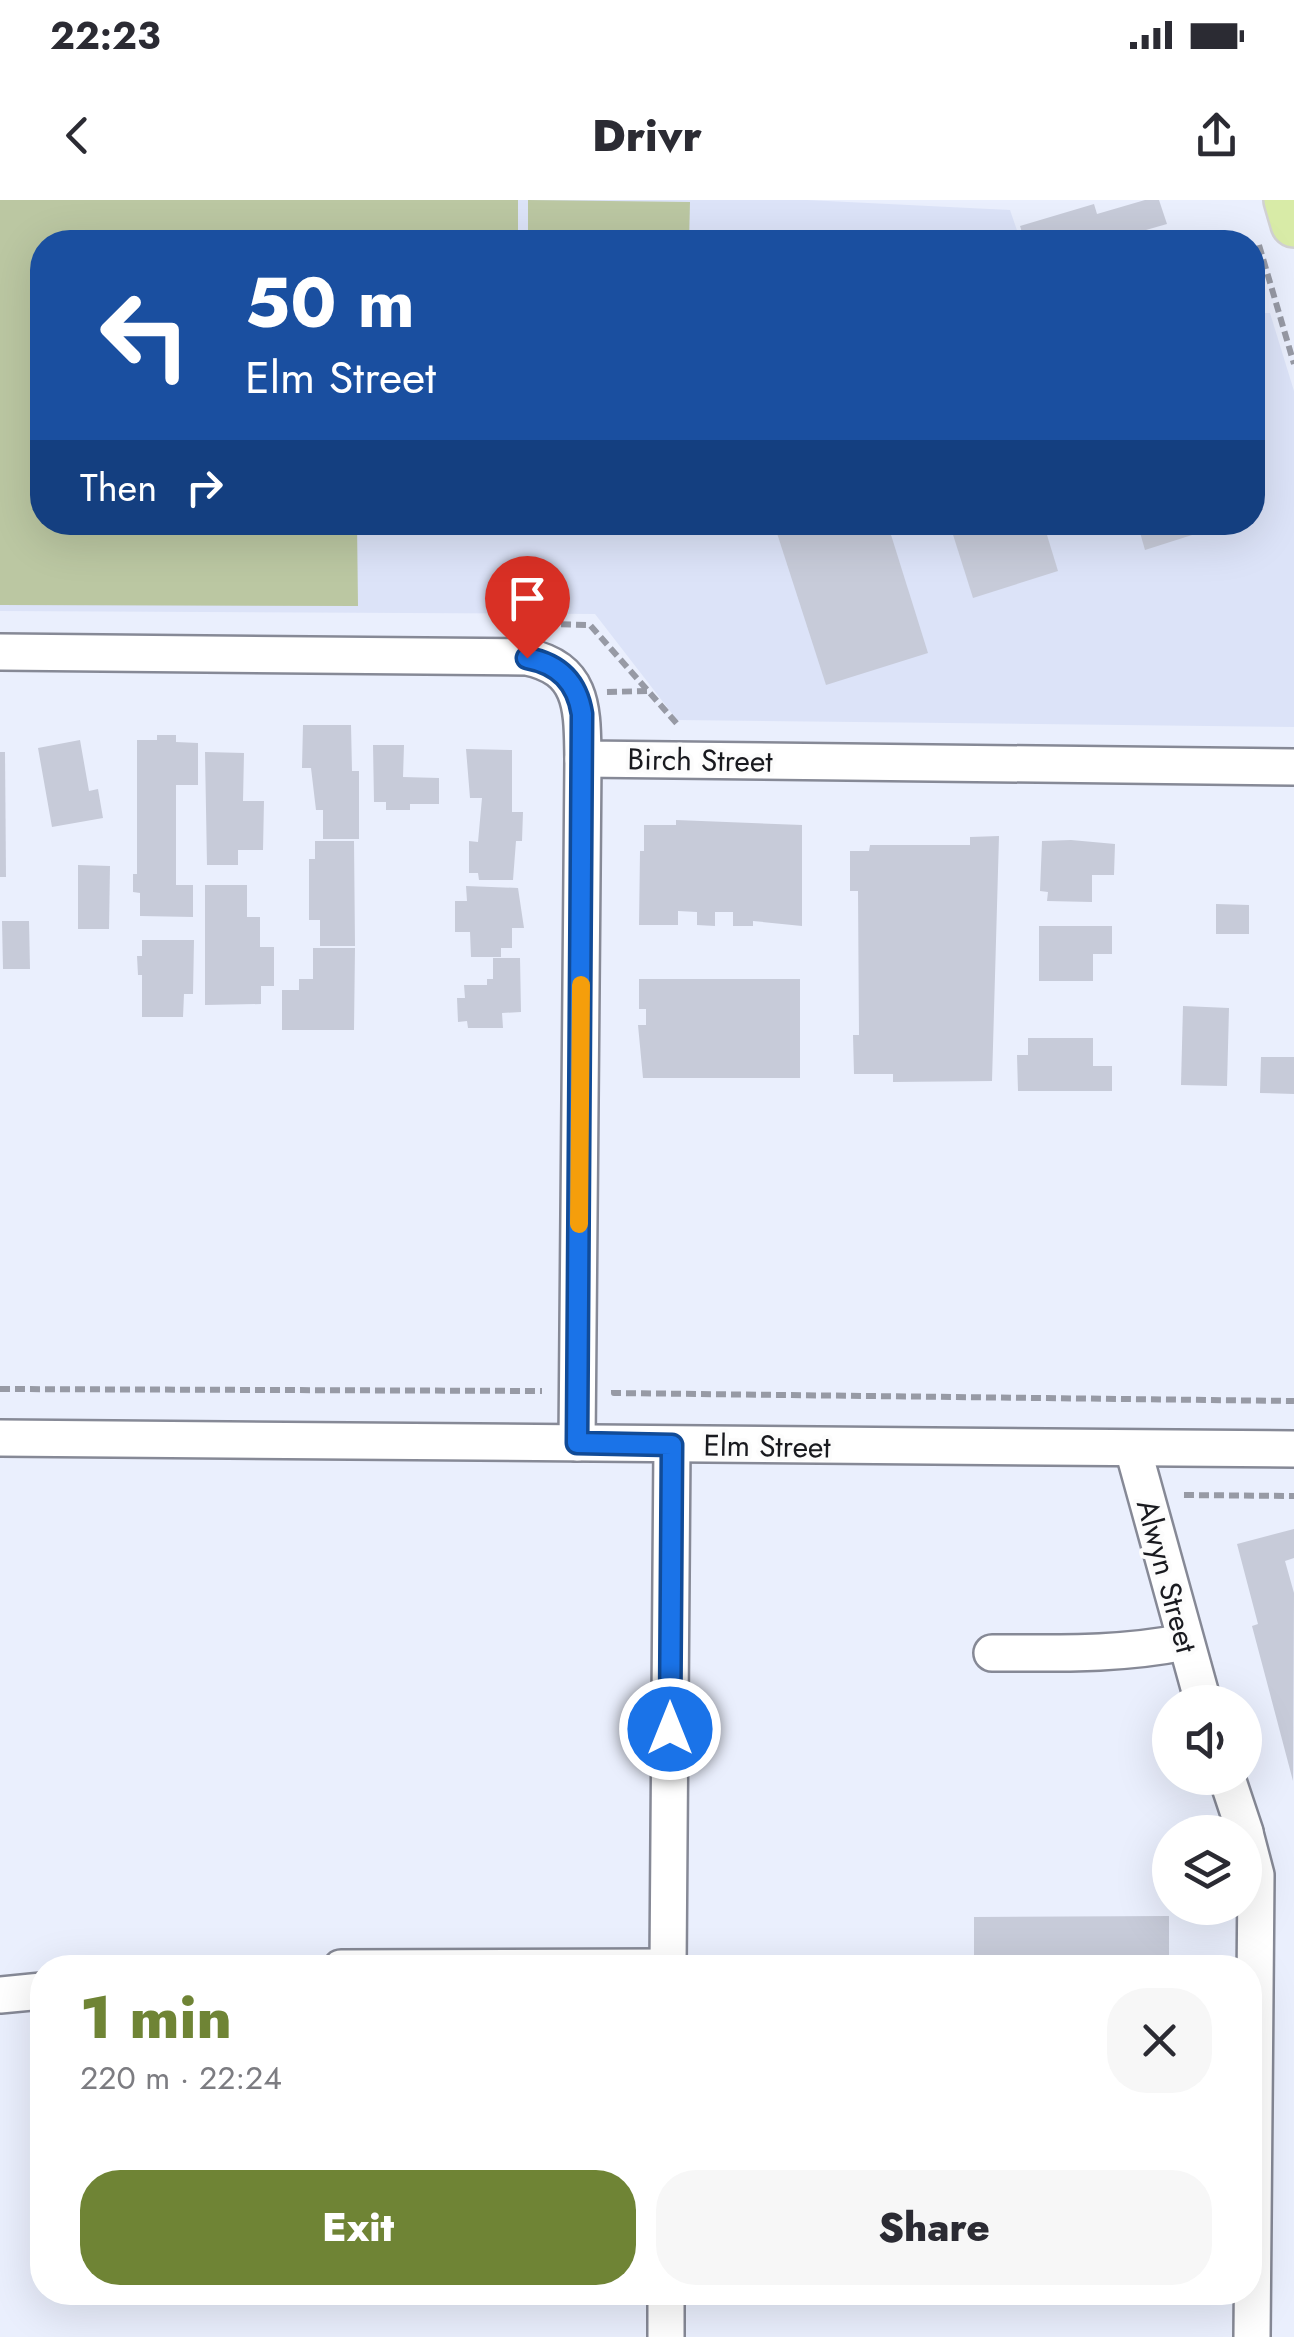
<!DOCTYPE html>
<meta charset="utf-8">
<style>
:root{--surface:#fff;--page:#f7f7f7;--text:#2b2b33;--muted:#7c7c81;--accent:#6f8435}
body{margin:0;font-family:Jost,sans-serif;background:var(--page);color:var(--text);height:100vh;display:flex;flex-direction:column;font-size:38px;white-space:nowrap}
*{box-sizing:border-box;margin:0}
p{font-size:32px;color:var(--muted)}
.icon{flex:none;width:55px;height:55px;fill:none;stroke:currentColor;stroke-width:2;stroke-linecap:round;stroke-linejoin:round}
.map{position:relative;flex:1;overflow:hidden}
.details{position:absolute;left:30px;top:1755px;width:1232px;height:350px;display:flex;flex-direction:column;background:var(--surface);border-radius:40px;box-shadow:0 10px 40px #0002}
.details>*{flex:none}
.hud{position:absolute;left:30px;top:30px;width:1235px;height:305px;border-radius:40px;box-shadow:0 10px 40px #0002;background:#1a4fa0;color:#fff;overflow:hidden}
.tools{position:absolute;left:1152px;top:1485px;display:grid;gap:20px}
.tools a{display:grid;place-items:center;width:110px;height:110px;border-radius:50%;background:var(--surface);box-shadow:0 10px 40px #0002;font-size:50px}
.pin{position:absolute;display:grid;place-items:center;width:85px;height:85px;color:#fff;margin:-102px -42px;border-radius:50% 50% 50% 0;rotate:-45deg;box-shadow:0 0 10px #0007}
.pin .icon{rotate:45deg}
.me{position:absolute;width:110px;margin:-55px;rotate:0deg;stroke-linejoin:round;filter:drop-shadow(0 0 8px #0008)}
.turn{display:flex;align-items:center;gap:35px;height:210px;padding:0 50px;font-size:45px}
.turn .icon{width:130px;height:130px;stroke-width:2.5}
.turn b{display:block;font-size:70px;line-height:85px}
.then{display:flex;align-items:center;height:95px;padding:0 50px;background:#0003;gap:20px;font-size:38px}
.round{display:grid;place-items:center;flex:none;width:105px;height:105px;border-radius:40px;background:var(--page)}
.summary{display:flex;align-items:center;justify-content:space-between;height:170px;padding:0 50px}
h1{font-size:60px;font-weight:800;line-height:75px;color:var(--accent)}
.cta{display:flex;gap:20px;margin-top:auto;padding:20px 50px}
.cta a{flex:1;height:115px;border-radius:40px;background:var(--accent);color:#fff;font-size:40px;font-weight:800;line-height:115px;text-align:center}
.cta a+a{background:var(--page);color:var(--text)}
.status{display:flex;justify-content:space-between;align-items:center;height:70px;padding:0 50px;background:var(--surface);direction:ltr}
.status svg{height:28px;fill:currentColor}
header{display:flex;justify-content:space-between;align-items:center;height:130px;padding:0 50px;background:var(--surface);font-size:45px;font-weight:800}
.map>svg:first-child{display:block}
.built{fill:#dce3f8}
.green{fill:#bbc7a2}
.building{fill:#c7cbd9}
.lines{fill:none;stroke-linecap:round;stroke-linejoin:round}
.minor-casing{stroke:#868996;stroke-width:40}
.major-casing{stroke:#d1d1d2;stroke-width:50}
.path{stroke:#979aa5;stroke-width:6;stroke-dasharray:10 5;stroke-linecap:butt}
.minor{stroke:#fff;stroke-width:35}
.major{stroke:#d8eba7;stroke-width:45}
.route-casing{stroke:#114b97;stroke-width:25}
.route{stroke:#1a73e8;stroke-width:18}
.slow{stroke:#f59e0b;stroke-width:18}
.labels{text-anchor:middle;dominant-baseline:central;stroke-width:8;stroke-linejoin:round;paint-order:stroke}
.street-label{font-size:30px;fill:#191a1f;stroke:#fcfcfc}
</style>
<div class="status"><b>22:23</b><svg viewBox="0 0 49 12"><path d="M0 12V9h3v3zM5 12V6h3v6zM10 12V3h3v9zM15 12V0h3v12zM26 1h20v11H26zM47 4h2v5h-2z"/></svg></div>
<header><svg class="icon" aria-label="back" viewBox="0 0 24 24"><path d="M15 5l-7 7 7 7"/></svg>Drivr<svg class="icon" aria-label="share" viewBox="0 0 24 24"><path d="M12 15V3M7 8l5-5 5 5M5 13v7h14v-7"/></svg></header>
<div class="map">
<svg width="1294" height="2137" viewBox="0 0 1294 2137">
<rect width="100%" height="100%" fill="#eaeffd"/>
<!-- built -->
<path class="built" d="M0 0H807L1010 10 1021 42H42V322H1252L1253 113H1270L1294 191V527L677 520 595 414 0 411Z"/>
<!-- green -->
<g class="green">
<path d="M0 0H518V42H42V322L357 323 358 406 0 405Z"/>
<path d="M528 0 690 2 689 42H528Z"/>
</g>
<!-- building -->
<g class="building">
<path d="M1145 0H1159L1167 24 1139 32 1142 42H1025L1020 26 1094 4 1097 14Z"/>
<path d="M791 322H887L928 453 826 485 775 327Z"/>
<path d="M949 322H1043L1058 371 973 398Z"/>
<path d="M1137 322H1212L1214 328 1145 350Z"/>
<path d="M303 525H351L352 571H359V639H323V610H316L311 568H302Z"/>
<path d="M157 535H176V542L198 543V585H176V685H193V717L140 716V693L133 692V674H137V540H157Z"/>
<path d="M80 540 89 591 98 589 103 618 52 627 38 548Z"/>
<path d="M373 545H404L403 577 439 578V604H410V610H386V602H374Z"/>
<path d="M466 549 512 550V612H523L522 641H516L513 680H479L478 673H469V641L478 642 482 598H470Z"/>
<path d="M0 552H5L6 677H0Z"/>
<path d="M205 552 244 553 243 601H264L263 650H238V665H207Z"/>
<path d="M676 620 802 625V726L753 721V726H733V712H715V726L697 725V712L678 711V725H639L640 651H644V625H676Z"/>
<path d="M999 636 992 881 893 882V874H854L853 835H859L858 691H850V651H869L870 645H970V637Z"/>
<path d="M1071 640 1115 644 1114 675H1092V702L1047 701 1048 692 1040 691 1042 641Z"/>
<path d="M315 641H354L355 746H320V720H309V659H315Z"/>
<path d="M78 665 110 666 109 729H78Z"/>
<path d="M205 685H247V717H260V747H274V786H261V804L205 805Z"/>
<path d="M466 686 518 688 524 728H512V748H501V757H471L470 732H455V701H467Z"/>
<path d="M1216 704 1249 705V734H1216Z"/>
<path d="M2 721H29L30 769H3Z"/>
<path d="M1039 726H1112V754H1093V781H1039Z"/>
<path d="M142 740H194L193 794H184L183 817H142V775H138L137 756H142Z"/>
<path d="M313 748H355L354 830H282V790H299V779H313Z"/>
<path d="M493 758H520L521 812 502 813 503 828H468L467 821 458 822 457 798H465L464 785H487V779H493Z"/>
<path d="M639 779H800V878H643L638 825H646V809H639Z"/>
<path d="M1183 806 1229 808 1227 886 1181 885Z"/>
<path d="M1028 838H1093V866H1112V891H1018L1017 855H1028Z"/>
<path d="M1261 857H1294V894L1260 893Z"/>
<path d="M1294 1329V1358L1285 1361 1294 1393 1293 1581 1252 1426 1258 1424 1237 1344Z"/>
<path d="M1169 1716V1764L974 1765V1717Z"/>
<path d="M978 2092H1173V2096L978 2097Z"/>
</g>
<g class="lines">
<defs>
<g id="minor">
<path d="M0 452 527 457C585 469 582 511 583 559L1294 567"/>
<path d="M0 1238 1294 1249"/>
<path d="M577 1243 583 559"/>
<path d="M1133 1249 1203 1502"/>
<path d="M992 1453C1056 1453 1121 1455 1184 1442"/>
<path d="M1227 1578 1245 1632"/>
<path d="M1245 1633 1256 1675 1252 2137"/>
<path d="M341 1768 668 1767"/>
<path d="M668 1768 672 1245"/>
<path d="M0 1795 42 1791"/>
<path d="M666 2137V2092"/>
</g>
<path id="major" d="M1287 0 1294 24"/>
</defs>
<!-- minor casing -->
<use href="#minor" class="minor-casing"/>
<!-- major casing -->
<use href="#major" class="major-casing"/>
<!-- path -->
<g class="path">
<path d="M1259 45 1294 164"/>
<path d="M546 424 590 425 678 525"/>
<path d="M607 492 647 491"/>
<path d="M0 1189 542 1191"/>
<path d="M614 1190V1193L1294 1201"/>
<path d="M1184 1295 1294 1296"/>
</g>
<!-- minor -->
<use href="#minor" class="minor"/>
<!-- major -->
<use href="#major" class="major"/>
</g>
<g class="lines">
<defs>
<path id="route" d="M527 458C559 464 577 482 582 514L577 1243 672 1245 670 1529"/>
</defs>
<!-- route casing -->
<use href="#route" class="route-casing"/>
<!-- route -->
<use href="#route" class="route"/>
<!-- slow -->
<path class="slow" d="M579 1024 581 785"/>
</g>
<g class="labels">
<!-- street labels -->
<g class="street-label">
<text transform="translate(700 560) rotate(1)">Birch Street</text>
<text transform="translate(767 1246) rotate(1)">Elm Street</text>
<text transform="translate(1167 1376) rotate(75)">Alwyn Street</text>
</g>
</g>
</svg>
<div class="tools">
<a><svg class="icon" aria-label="sound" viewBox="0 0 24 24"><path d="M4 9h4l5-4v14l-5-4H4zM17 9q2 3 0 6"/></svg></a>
<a><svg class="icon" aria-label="layers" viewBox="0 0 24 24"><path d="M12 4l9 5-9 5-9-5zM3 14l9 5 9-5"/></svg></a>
</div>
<div class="pin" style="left:527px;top:458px;background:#d93025"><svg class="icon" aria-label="arrive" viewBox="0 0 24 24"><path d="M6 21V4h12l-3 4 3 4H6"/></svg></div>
<svg class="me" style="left:670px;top:1529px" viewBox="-20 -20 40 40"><circle r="17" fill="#1a73e8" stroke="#fff" stroke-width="3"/><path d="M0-11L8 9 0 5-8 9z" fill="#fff"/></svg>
<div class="hud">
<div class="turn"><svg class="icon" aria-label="left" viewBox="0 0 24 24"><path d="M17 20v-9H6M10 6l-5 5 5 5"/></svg><div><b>50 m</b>Elm Street</div></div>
<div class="then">Then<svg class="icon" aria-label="right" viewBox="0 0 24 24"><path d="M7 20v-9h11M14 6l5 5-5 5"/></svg></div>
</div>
<section class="details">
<div class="summary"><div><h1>1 min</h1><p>220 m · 22:24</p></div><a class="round"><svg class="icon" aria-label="close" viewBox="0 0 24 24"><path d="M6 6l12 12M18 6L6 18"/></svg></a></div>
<div class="cta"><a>Exit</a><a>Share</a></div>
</section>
</div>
